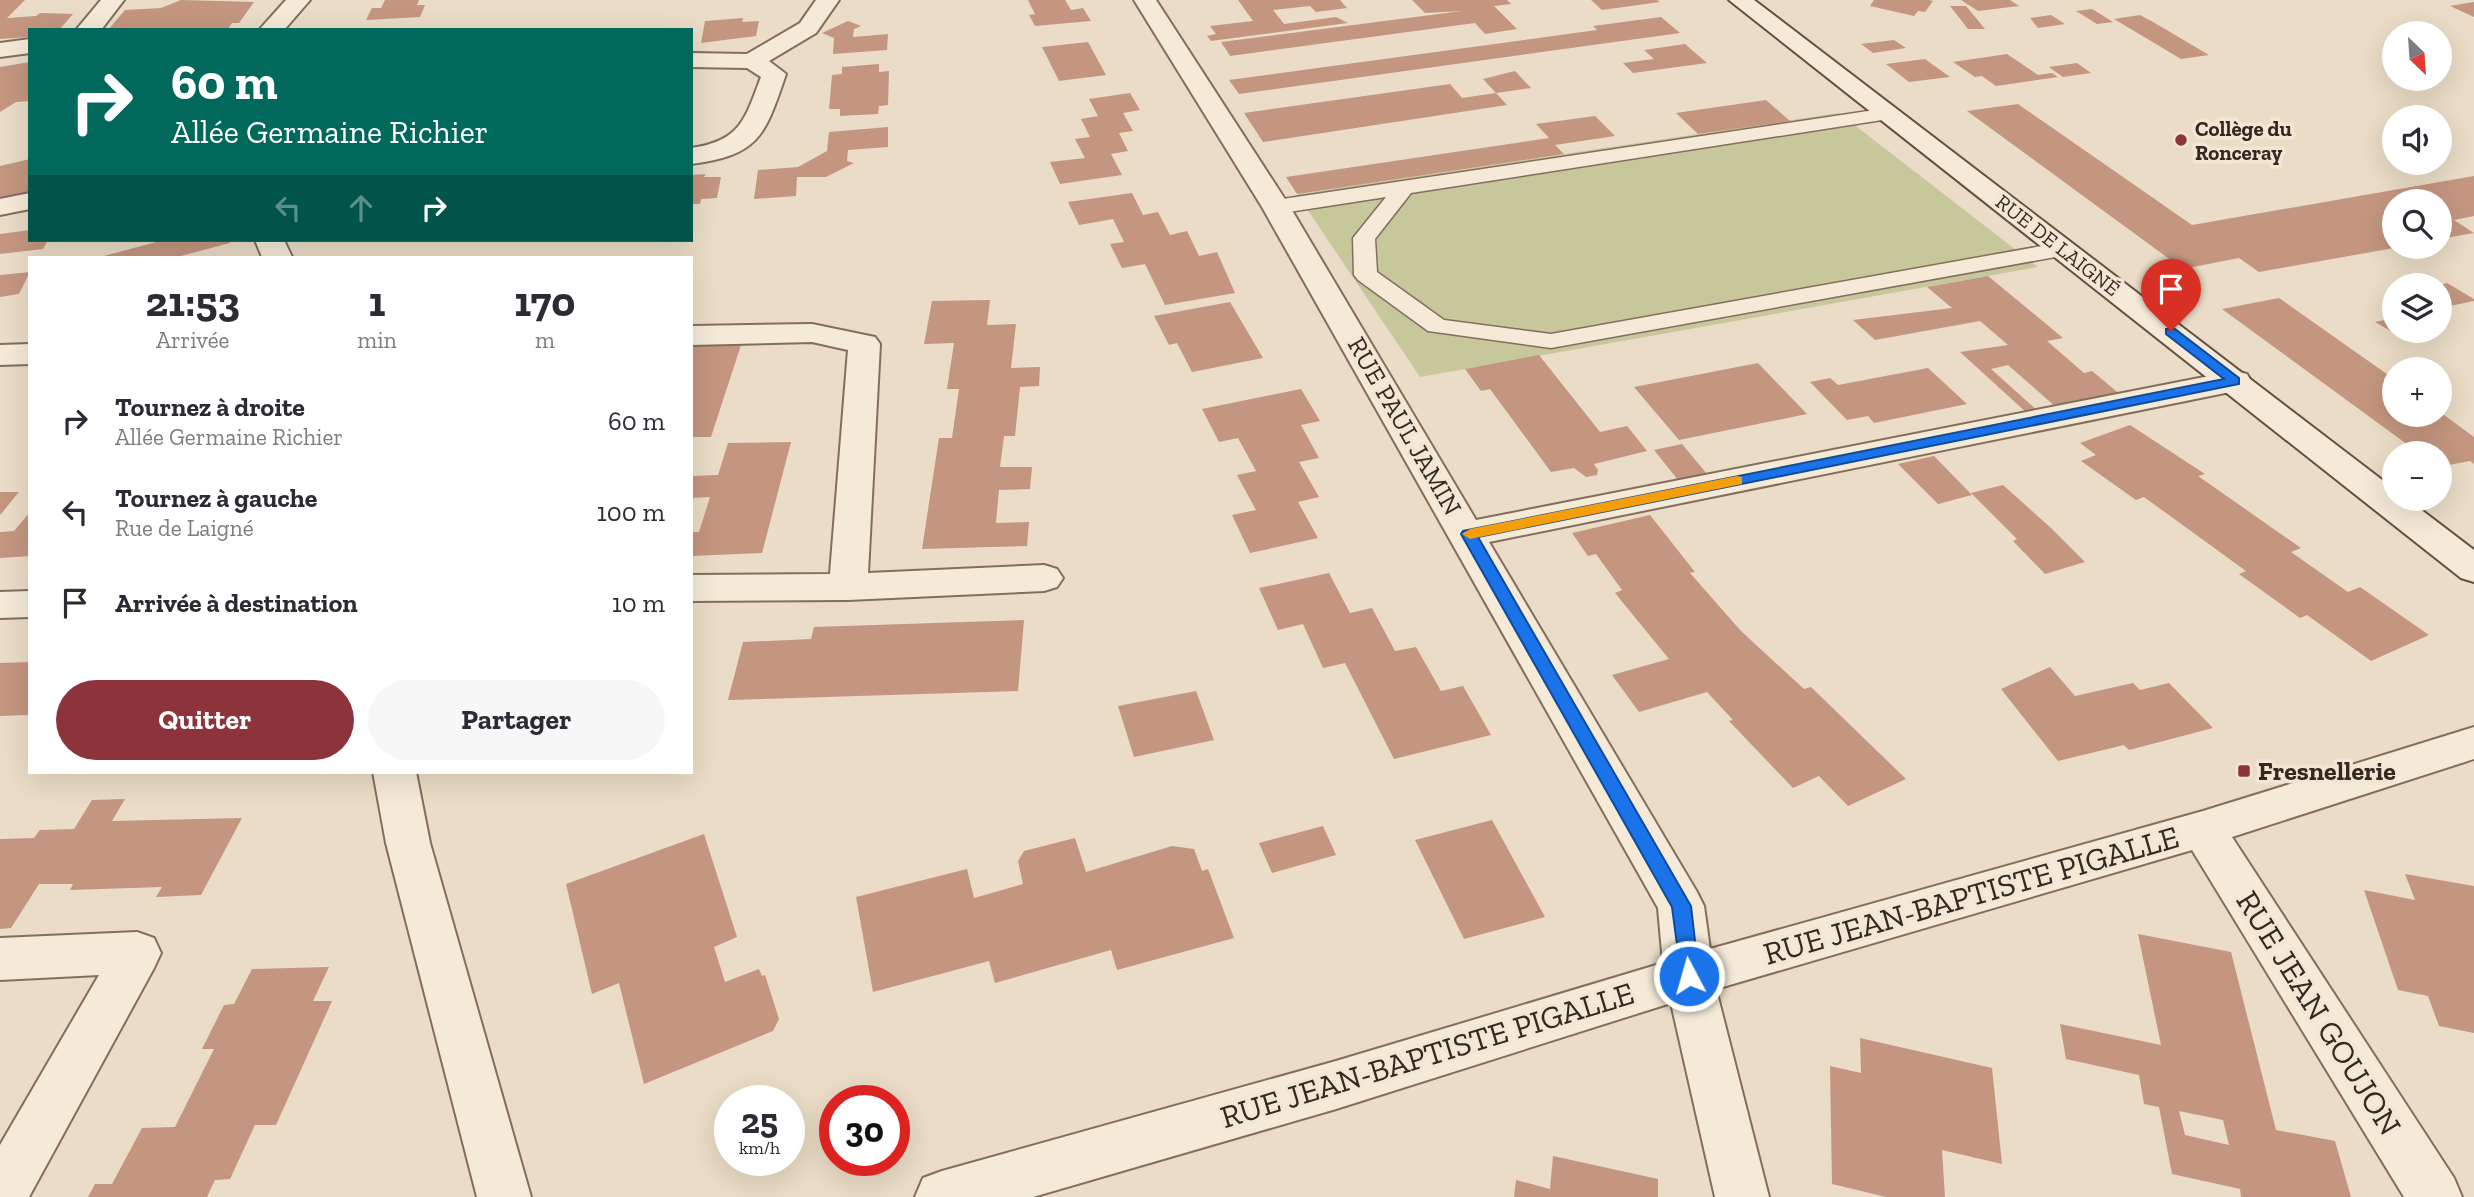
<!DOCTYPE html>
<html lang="fr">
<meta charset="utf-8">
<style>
:root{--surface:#fff;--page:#f7f7f7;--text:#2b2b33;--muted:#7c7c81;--accent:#8d333c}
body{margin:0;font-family:"Zilla Slab",serif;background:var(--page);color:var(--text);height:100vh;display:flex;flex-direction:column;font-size:26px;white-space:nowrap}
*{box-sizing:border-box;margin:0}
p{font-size:23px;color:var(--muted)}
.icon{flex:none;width:38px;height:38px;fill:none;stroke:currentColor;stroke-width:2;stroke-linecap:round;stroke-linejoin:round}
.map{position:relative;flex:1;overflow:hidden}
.side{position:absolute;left:28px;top:256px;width:665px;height:518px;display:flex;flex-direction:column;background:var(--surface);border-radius:0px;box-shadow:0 7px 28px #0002}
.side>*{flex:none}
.top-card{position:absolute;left:28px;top:28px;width:665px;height:214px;border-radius:0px;box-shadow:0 7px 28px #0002;background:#00695c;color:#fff;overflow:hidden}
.needle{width:46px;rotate:155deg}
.fabs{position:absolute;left:2382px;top:21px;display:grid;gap:14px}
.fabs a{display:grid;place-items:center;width:70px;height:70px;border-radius:50%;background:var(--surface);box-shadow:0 7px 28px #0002;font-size:35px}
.speed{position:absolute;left:714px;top:1085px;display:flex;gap:14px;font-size:35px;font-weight:700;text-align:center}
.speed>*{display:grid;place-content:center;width:91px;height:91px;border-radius:50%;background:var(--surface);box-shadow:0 7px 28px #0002;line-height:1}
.speed small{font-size:18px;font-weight:400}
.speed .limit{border:10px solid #d22;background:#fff;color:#111}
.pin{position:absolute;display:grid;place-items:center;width:60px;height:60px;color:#fff;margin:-72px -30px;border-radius:50% 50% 50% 0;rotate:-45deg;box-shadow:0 0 7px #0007}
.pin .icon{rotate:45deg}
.me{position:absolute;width:77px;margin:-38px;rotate:354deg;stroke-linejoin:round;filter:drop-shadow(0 0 5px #0008)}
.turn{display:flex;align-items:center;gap:24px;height:147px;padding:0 28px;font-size:32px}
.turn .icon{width:91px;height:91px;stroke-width:2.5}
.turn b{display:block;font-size:49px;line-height:60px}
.lanes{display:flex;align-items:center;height:66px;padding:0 28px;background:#0003;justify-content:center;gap:35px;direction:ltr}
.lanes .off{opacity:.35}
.eta{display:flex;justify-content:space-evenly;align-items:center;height:119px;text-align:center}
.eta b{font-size:42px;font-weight:800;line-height:49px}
.primary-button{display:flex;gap:14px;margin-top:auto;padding:14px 28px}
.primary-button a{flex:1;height:80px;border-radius:42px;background:var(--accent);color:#fff;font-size:28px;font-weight:800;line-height:80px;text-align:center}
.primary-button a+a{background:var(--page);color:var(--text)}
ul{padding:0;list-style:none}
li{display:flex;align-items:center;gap:21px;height:91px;padding:0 28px}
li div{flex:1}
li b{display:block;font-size:26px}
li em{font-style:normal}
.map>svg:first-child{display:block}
.green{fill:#c6c79b}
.building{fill:#c4967f;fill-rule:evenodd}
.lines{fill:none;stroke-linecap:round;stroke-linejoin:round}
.lane-casing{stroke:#836e5d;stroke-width:3}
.street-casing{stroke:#836e5d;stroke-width:4}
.secondary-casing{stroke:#654f40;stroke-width:4}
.lane{fill:#f5ead8;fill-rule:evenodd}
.street{fill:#f5ead8;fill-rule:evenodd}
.secondary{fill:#f5ead8;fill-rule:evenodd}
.route{fill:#1a73e8;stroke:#114b97;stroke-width:2}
.slow{fill:#f59e0b}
.poi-dot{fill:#8d333c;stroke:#f2e7d5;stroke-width:2.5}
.labels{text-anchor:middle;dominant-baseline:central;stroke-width:7;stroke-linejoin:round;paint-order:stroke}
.far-poi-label{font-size:21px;font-weight:bold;fill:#352820;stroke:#f2e7d5;text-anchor:start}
.far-street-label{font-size:21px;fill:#352820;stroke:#f2e7d5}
.street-label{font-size:26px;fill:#352820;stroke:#f2e7d5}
.poi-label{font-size:26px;font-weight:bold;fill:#352820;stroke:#f2e7d5;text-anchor:start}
.near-street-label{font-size:32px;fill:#352820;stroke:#f2e7d5}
</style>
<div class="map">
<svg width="2474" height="1197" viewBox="0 0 2474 1197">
<rect width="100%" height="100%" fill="#eadcc6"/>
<!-- green -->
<path class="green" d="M1839 113 2038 267 1420 377 1297 194Z"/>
<!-- building -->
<g class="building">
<path d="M0 0H25L7 18 36 16 40 13 73 14 59 30H30V37L0 39Z"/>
<path d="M181 0 254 2 239 23H232L227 30H108L125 10 161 8Z"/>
<path d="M385 0H419L417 5H425L420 17 366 20 372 8H381Z"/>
<path d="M1028 0H1065L1071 10 1083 8 1091 21 1035 26 1029 15 1035 14Z"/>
<path d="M1238 0H1340L1347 8 1316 12 1310 6 1273 10 1284 24 1336 17 1348 23 1211 41 1207 36 1216 34 1210 26 1253 21Z"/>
<path d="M1412 0H1507L1511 4 1494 6 1517 29 1485 34 1475 23 1230 56 1221 42 1462 11 1425 13Z"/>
<path d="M1591 0H1657L1660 2 1602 10Z"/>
<path d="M1874 0H1929L1933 1 1925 12 1918 11 1914 16 1870 6Z"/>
<path d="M1961 0H2010L2019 6 1978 11Z"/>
<path d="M2474 2V17L2450 6Z"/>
<path d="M1950 6H1966L1985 29H1968Z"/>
<path d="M2092 9 2113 22 2097 24 2076 11Z"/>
<path d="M2051 15 2065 24 2038 28 2030 18Z"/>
<path d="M2140 15 2153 22 2209 55 2181 59 2114 19Z"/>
<path d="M1661 17 1680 33 1239 94 1229 80 1597 30 1593 26Z"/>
<path d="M743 18 742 22 759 21 756 36 701 43 705 21Z"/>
<path d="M848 21 861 26 854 29 853 37 888 34 887 50 833 54 834 38 822 33Z"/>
<path d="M1894 40 1906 48 1873 53 1861 44Z"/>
<path d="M1088 42 1106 75 1059 81 1042 47Z"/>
<path d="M1685 44 1707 63 1633 73 1623 63 1654 59 1644 50Z"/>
<path d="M2007 54 2038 75 2052 73 2058 77 1996 86 1982 76 1975 77 1953 62Z"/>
<path d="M1925 59 1950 77 1909 82 1886 64Z"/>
<path d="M30 62V101L16 102 0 112V67Z"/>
<path d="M2077 63 2091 73 2063 77 2049 67Z"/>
<path d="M879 64V72L889 71 888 105 879 106 878 114 840 116V109H829L832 75 842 74V67Z"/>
<path d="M1515 71 1531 88 1496 93 1483 79Z"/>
<path d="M1450 84 1462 98 1496 93 1507 105 1263 142 1244 113Z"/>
<path d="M1130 93 1140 110 1123 113 1133 131 1119 133 1128 151 1111 154 1122 175 1060 184 1050 162 1085 158 1075 139 1090 137 1081 119 1098 116 1089 99Z"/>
<path d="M1766 100 1790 121 1698 134 1676 113Z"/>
<path d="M2018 104 2192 225 2474 176V216L2454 220 2474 233 2440 239V201H2394V248L2259 272 2239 258 2183 269 1967 111Z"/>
<path d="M1595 116 1615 136 1555 145 1564 154 1297 194 1286 177 1549 138 1536 124Z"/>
<path d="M888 127V147L848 150 847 161 854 163 826 177H797L796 196 754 199 758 170 798 167 827 151 829 132Z"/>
<path d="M30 159V193L0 200V166Z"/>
<path d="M706 174 704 177H721L717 198 701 199 700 204H691V175Z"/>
<path d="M1132 193 1143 215 1158 212 1170 235 1187 231 1199 256 1217 252 1235 293 1165 305 1145 264 1122 268 1110 244 1124 242 1113 219 1079 225 1068 202Z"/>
<path d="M30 230V240H48L43 249 0 254V234Z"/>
<path d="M164 240H229L230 243 177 257H100Z"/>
<path d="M30 272 19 294 0 297V275Z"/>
<path d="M1988 276 2063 338 2047 341 2084 373 2092 371 2121 395 2057 408 2008 365 1991 369 2039 412 2028 414 1960 352 2008 345 1980 321 1875 340 1853 320 1952 308 1927 287Z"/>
<path d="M2447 283 2474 299V301L2440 308V285Z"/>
<path d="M2279 298 2394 379V415L2440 412 2474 437V464L2470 461 2449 465 2440 458V453H2419L2222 309Z"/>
<path d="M990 300 987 325 1016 324 1011 368 1040 367 1039 386 1020 387 1015 436H1004L1000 467H1032L1030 489 999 490 996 523 1029 522 1027 546 922 549 939 438H952L959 389H947L954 343 924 344 932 301Z"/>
<path d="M1230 302 1263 358 1192 372 1177 343 1169 345 1154 316Z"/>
<path d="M2394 318V333L2375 322Z"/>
<path d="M742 342 711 437H691V343Z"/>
<path d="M1539 355 1600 432 1627 426 1647 451 1594 464 1598 470 1597 475 1586 477 1574 468 1551 472 1490 389 1481 391 1465 369Z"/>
<path d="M1758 363 1807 414 1679 440 1634 387Z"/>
<path d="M1928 368 1967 404 1874 423 1868 416 1847 420 1810 382 1830 378 1838 385Z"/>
<path d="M1301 389 1320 421 1301 425 1319 458 1299 462 1319 497 1298 502 1318 538 1250 553 1232 515 1256 510 1237 475 1256 471 1238 438 1219 442 1202 409Z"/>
<path d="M2130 425 2205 474 2198 476 2301 548 2291 552 2348 592 2360 587 2429 635 2371 661 2307 615 2300 618 2239 574 2246 571 2144 497 2136 500 2081 461 2096 455 2080 443Z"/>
<path d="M791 442 762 553 691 556V532H699L710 497 691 498V476L718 475 728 443Z"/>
<path d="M1682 444 1707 474 1678 480 1654 450Z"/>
<path d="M1934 456 1972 495 1938 504 1898 464Z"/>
<path d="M2003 485 2051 528 2085 562 2045 574 2013 541 2017 539 1971 493Z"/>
<path d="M0 492H19L0 515Z"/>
<path d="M30 512V556L0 558V532L14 531Z"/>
<path d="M1650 515 1695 572 1690 573 1741 631 1804 689 1811 687 1906 779 1848 806 1819 776 1793 788 1729 721 1733 720 1707 692 1639 712 1612 675 1669 659 1615 593 1622 590 1596 554 1588 556 1572 533Z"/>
<path d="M1329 573 1350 613 1372 608 1395 651 1416 647 1441 691 1463 686 1491 735 1394 759 1345 663 1323 668 1303 624 1278 630 1259 588Z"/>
<path d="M1024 620 1018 691 728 700 743 642 811 639 814 627Z"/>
<path d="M30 662V712L27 715 0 716V663Z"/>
<path d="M2050 667 2075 696 2133 683 2140 690 2169 683 2213 728 2129 750 2124 745 2058 761 2001 689Z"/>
<path d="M1196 691 1214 740 1134 757 1118 706Z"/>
<path d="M125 799 112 821 242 818 201 895 156 897 162 887 70 890 73 884H39L11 928 0 929V839L34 838 40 830 74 829 92 800Z"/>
<path d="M1492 820 1545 917 1464 939 1415 840Z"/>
<path d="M1323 826 1336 855 1272 873 1259 843Z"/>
<path d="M704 834 737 937 714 947 725 982 759 969 762 976 765 975 779 1019 773 1031 644 1084 619 983 592 994 566 884Z"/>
<path d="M1075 838 1086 872 1172 846 1194 849 1202 871 1208 869 1234 938 1117 970 1111 950 995 983 989 961 873 992 856 897 967 869 974 898 1023 884 1018 861 1024 851Z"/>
<path d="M2405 874 2474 886V1033L2439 1026 2428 996 2398 990 2364 890 2415 900Z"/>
<path d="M2138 934 2231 952 2276 1130 2335 1141 2351 1197H2241L2240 1189 2172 1174 2159 1107 2144 1104 2139 1075 2066 1059 2060 1024 2161 1045ZM2179 1111 2223 1120 2229 1145 2185 1135Z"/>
<path d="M329 967 313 1001H332L276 1125H255L230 1179 215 1180 207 1197H88L95 1184H112L142 1128 175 1127 214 1049H202L224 1005 234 1004 252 969Z"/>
<path d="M1860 1038 1992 1068 2002 1164 1942 1150 1945 1197H1886L1832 1184 1830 1066 1861 1073Z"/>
<path d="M1553 1156 1658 1179V1197H1514L1516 1180 1550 1189Z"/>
</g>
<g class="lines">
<defs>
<path id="lane" d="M1888 108 1898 114 1895 118 1411 193 1375 239 1377 272 1444 320 1551 334 2064 242 2072 244 2075 249 2072 254 1551 348 1428 331 1358 280 1354 275 1353 238 1386 197 1276 214 1265 207 1276 200Z"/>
<g id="street">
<path d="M101 0H124L101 30H76Z"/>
<path d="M286 0H310L284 30H259Z"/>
<path d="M816 0H839L816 33 769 61 786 74C765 135 760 155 691 164V148C741 141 745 119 761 77L747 68 691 67V53L747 54 800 23Z"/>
<path d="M1134 0H1156L1290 207 1476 520 2235 371 2247 374 2251 381 2247 388 2235 391 1489 542 1697 892 1704 906 1710 949 2203 811 2474 727V759L2232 837 2454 1178 2462 1197H2404L2192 850 1716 989 1769 1197H1715L1671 1003 1336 1109 1033 1197H915L923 1178 942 1171 1336 1061 1663 963 1658 908 1262 207Z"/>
<path d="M30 39V53L0 57V43Z"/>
<path d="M30 193V209L0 215V199Z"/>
<path d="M255 240H284L292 257H262Z"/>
<path d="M812 324 875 337 880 344 868 573 1044 565 1057 569 1063 578 1057 587 1044 591 848 600 691 601V575L830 574 848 350 812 342 691 345V326Z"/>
<path d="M30 344V364L0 365V345Z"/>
<path d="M30 591V617L0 618V592Z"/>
<path d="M373 772H416L430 843 531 1197H477L386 843Z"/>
<path d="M137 932 154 938 161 953 154 968 29 1197H0V1145L99 975 0 980V938Z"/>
</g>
<path id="secondary" d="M1729 0H1754L2394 489V499H2407L2474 550V582L2461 578Z"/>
</defs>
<!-- lane casing -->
<use href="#lane" class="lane-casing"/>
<!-- street casing -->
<use href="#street" class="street-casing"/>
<!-- secondary casing -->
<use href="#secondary" class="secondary-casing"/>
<!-- lane -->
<use href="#lane" class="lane"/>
<!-- street -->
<use href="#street" class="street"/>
<!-- secondary -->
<use href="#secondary" class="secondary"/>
</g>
<!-- route -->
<path class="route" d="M2166 329H2175L2239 378V384L1478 537 1691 906 1699 976 1696 982 1689 985 1682 982 1672 907 1461 534 1463 531 2224 379 2166 334Z"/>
<!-- slow -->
<path class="slow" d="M1737 476 1742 477V484L1470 539 1462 534 1470 529Z"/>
<!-- markers -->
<g class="poi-dot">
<circle cx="2181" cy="140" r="7"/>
<rect x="2237" y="764" width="14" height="14" rx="3.5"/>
</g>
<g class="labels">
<!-- far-poi labels -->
<g class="far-poi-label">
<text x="2195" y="128">Collège du<tspan x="2195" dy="24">Ronceray</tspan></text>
</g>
<!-- far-street labels -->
<g class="far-street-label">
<text transform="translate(2058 245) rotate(38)">RUE DE LAIGNÉ</text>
</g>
<!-- street labels -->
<g class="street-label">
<text transform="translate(1405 426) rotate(60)">RUE PAUL JAMIN</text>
</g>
<!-- poi labels -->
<g class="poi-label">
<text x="2258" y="771">Fresnellerie</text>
</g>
<!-- near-street labels -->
<g class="near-street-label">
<text transform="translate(1971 895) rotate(-16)">RUE JEAN-BAPTISTE PIGALLE</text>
<text transform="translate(2319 1013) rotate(58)">RUE JEAN GOUJON</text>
<text transform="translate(1427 1055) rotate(-17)">RUE JEAN-BAPTISTE PIGALLE</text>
</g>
</g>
</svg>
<div class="fabs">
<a><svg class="needle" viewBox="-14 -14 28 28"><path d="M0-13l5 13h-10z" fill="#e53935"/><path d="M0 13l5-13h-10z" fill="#7c7c81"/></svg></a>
<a><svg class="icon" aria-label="sound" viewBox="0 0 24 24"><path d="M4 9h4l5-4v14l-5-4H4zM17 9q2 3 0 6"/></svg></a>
<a><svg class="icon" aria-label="search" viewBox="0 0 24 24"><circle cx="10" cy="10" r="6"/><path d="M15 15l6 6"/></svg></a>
<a><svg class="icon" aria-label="layers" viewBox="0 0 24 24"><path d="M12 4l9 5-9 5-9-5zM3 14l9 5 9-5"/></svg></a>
<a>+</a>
<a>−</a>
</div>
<div class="speed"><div>25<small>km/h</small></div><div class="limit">30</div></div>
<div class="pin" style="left:2171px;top:331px;background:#d93025"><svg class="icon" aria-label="arrive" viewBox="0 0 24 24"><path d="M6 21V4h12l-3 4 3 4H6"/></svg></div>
<svg class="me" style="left:1689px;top:976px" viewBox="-20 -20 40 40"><circle r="17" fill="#1a73e8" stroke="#fff" stroke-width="3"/><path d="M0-11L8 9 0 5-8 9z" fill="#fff"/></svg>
<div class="top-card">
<div class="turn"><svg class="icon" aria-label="right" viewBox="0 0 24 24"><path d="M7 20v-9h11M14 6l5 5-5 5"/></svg><div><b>60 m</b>Allée Germaine Richier</div></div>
<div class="lanes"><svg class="icon off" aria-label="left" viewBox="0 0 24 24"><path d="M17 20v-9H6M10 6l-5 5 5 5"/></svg><svg class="icon off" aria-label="ahead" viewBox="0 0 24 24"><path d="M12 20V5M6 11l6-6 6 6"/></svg><svg class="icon" aria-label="right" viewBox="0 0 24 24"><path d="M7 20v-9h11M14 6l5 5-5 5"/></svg></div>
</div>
<section class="side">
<div class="eta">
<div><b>21:53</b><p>Arrivée</p></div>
<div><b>1</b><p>min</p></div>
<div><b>170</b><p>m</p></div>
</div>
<ul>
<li><svg class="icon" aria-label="right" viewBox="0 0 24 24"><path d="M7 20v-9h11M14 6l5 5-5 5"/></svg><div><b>Tournez à droite</b><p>Allée Germaine Richier</p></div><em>60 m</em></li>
<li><svg class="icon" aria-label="left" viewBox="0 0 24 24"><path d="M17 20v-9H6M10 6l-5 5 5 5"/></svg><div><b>Tournez à gauche</b><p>Rue de Laigné</p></div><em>100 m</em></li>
<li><svg class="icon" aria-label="arrive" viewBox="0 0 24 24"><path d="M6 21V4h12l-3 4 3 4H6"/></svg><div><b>Arrivée à destination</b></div><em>10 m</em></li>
</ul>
<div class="primary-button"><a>Quitter</a><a>Partager</a></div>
</section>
</div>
